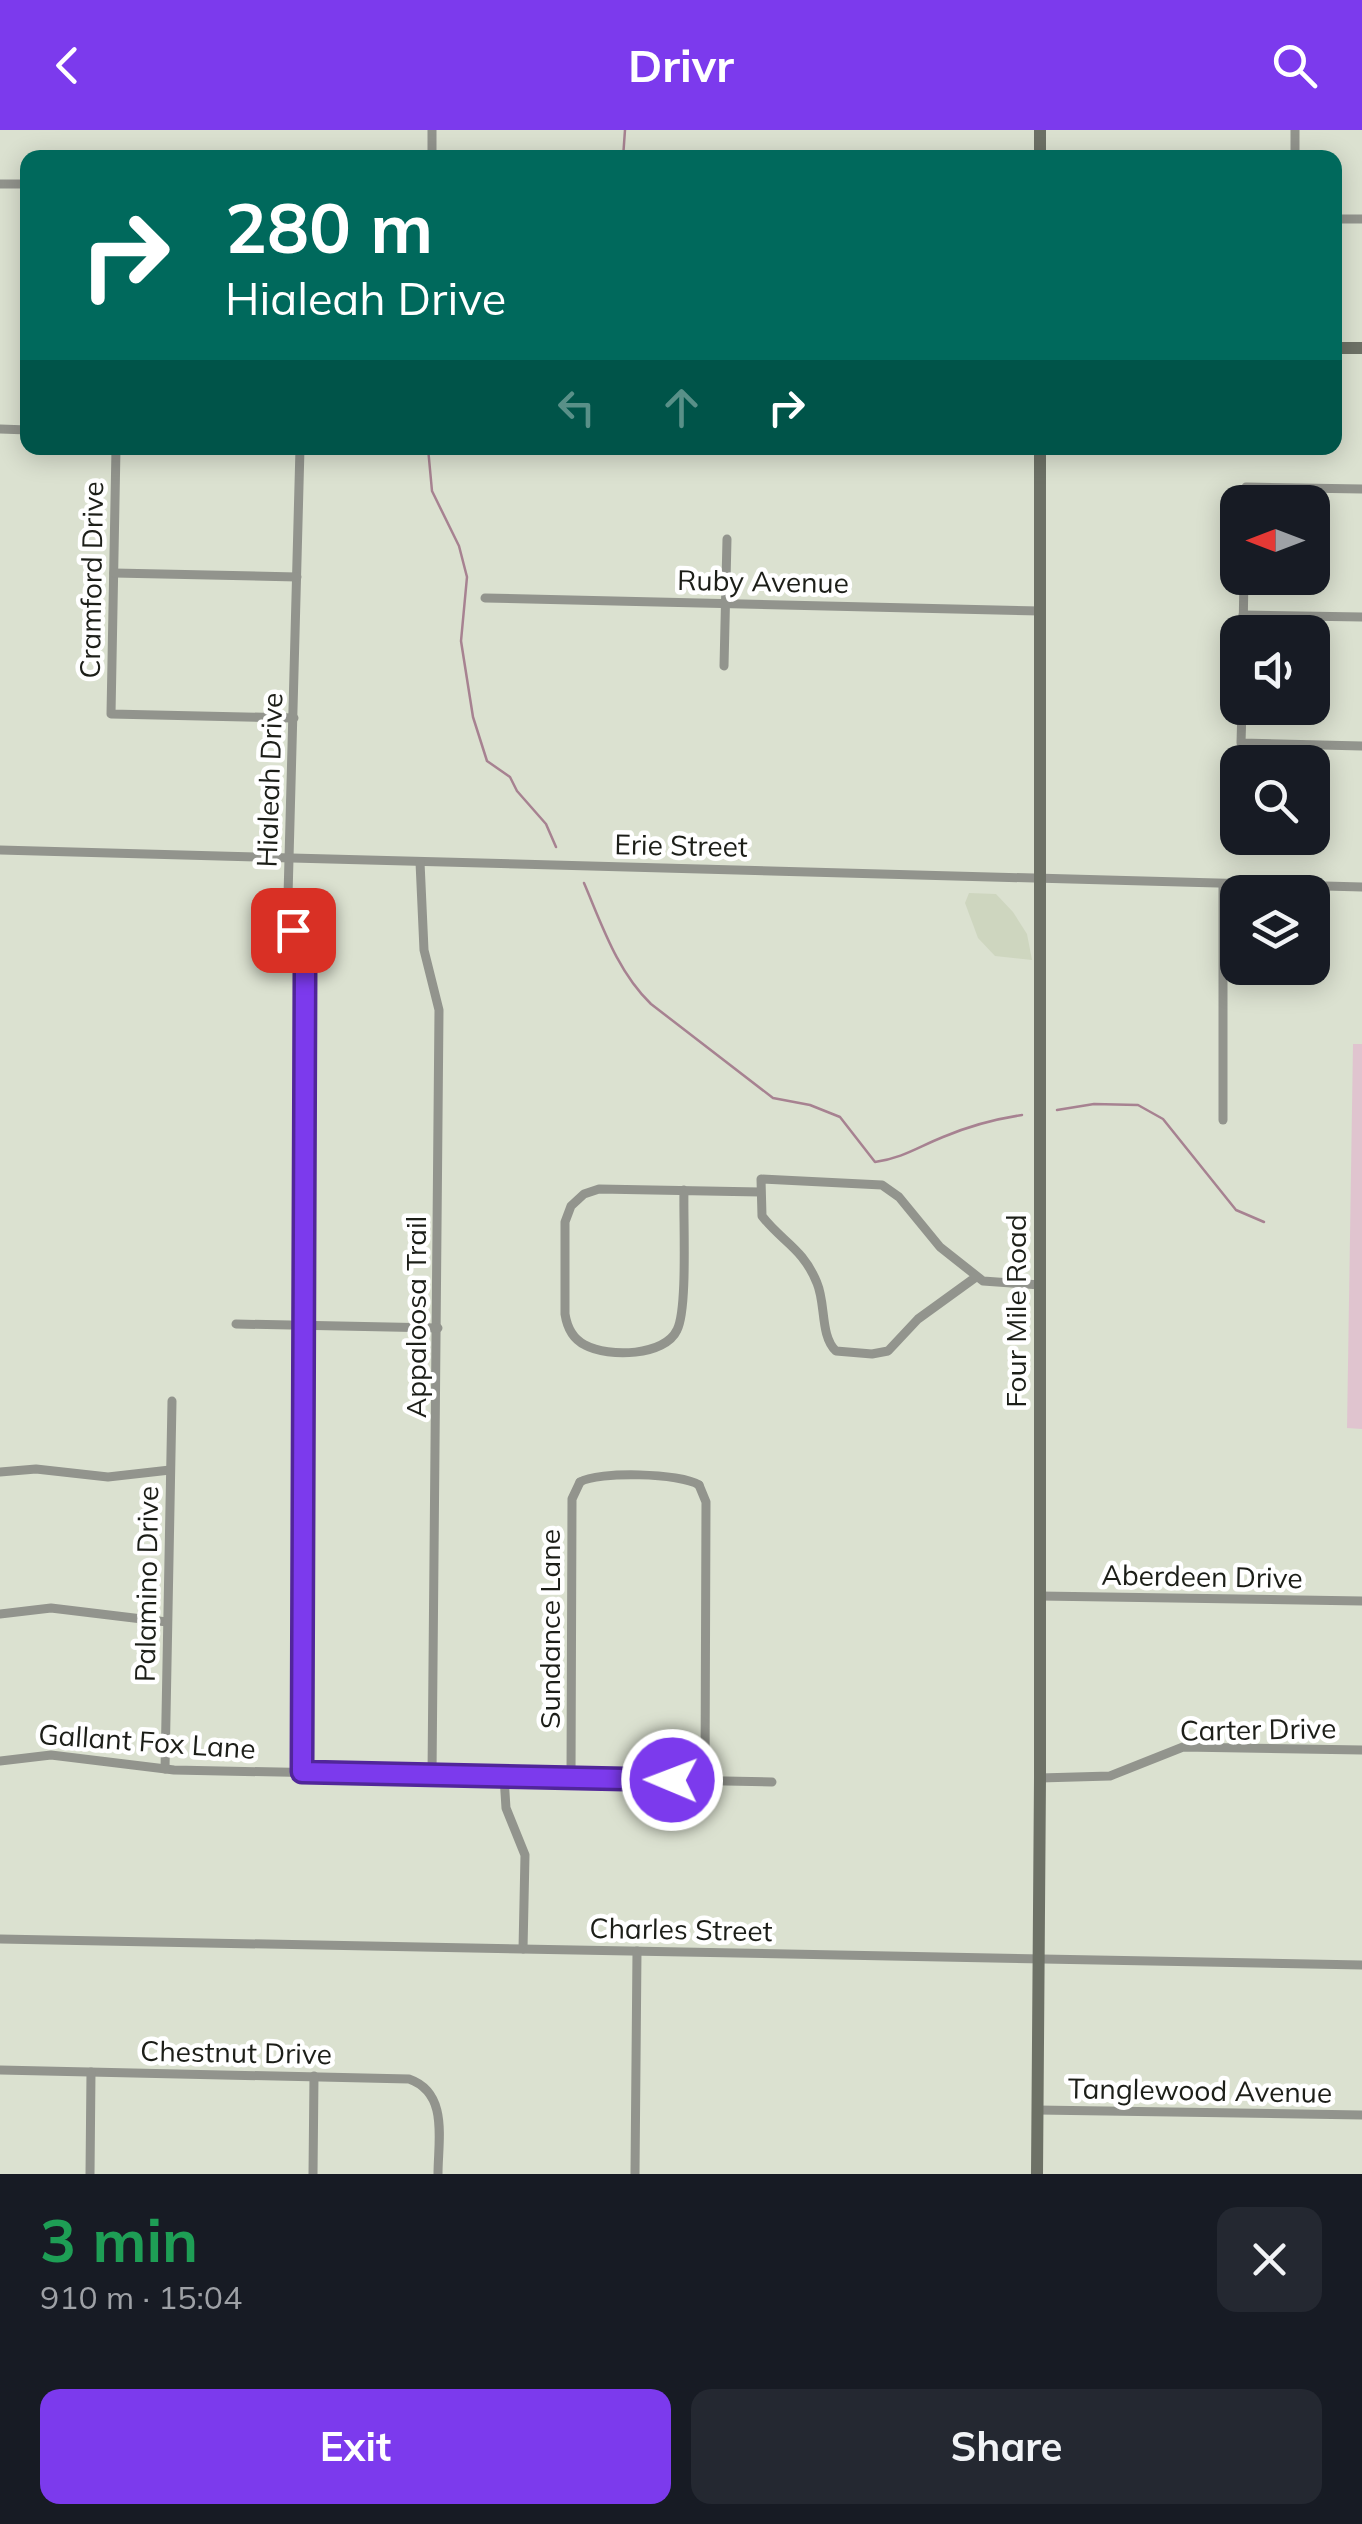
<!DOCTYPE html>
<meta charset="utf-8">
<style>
:root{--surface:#171b24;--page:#242831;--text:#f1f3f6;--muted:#9ea1a6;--accent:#7c3aed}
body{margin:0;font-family:Mulish,sans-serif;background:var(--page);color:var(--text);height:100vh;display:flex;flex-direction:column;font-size:38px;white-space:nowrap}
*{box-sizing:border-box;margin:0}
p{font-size:32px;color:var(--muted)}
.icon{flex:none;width:55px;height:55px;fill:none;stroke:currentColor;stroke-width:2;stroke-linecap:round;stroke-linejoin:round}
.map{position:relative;height:2044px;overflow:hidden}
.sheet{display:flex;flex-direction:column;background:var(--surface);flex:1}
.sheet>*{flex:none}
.top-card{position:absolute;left:20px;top:20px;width:1322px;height:305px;border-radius:20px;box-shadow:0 5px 25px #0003;background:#00695c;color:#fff;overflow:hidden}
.needle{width:65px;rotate:270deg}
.fabs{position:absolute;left:1220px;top:355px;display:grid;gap:20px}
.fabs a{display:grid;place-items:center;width:110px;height:110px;border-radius:20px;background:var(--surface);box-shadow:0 5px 25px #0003;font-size:50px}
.pin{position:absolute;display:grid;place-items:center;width:85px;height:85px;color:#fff;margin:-42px;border-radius:20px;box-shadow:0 5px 15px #0006}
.me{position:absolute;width:110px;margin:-55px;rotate:271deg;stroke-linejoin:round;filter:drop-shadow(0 0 8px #0008)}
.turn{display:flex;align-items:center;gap:35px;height:210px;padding:0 40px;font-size:45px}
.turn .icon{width:130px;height:130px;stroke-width:2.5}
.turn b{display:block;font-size:70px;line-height:85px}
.lanes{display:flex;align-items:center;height:95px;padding:0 40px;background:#0003;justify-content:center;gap:50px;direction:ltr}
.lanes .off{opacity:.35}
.round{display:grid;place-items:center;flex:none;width:105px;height:105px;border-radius:20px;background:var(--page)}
.head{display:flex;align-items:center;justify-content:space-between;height:170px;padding:0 40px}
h1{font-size:60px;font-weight:700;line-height:75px;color:#1e9e55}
.cta{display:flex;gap:20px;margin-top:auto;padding:20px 40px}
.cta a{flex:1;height:115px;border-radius:20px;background:var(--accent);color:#fff;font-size:40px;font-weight:700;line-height:115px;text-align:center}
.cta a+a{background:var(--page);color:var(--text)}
header{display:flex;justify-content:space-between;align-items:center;height:130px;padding:0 40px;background:var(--accent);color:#fff;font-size:45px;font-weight:700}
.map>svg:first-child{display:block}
.built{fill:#ced6bf}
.green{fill:#e0c4cf}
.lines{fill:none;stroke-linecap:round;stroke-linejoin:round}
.stream{stroke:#a78291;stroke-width:2.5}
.street{stroke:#92948d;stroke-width:9}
.secondary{stroke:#6d7166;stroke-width:12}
.route-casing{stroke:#51269a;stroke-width:25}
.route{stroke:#7c3aed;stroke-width:18}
.labels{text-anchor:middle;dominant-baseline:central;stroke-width:9;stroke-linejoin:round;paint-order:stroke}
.street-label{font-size:28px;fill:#1c1e18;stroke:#fff}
</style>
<header><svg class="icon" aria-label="back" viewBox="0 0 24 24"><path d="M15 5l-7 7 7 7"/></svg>Drivr<svg class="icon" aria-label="search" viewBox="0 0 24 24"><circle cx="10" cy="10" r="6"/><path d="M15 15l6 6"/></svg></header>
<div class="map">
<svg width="1362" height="2044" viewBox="0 0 1362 2044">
<rect width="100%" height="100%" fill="#dbe1d0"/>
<!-- built -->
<path class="built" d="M969 763 996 764 1013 782 1027 804 1032 830 995 826 978 808 965 773Z"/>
<!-- green -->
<path class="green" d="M1353 914H1362V1299L1347 1298Z"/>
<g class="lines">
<!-- stream -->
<g class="stream">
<path d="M623 28 625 0"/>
<path d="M428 318 432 361 459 416 467 447 461 511 473 587 487 631 510 647 517 661 546 694 556 717"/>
<path d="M584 753C602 795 617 841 651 874L773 968 810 975 840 987 875 1032C903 1028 918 1017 943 1007 969 996 995 989 1022 985"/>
<path d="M1057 980 1094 974 1138 975 1163 989 1236 1080 1264 1092"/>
</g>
<!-- street -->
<g class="street">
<path d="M432 0V28"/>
<path d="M1295 28V0"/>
<path d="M0 54H28"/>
<path d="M1335 89H1361"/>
<path d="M0 299 28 300"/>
<path d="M116 318 111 584 294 588"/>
<path d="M300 318 288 766 293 800 305 837 301 1642"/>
<path d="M651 320V318"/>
<path d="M1246 372V357L1362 359"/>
<path d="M114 443 297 447"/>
<path d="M485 468 1040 481"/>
<path d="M1243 485 1362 487"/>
<path d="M1243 502 1244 448"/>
<path d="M724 536 727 409"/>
<path d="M1242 578 1241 613 1362 616"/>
<path d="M0 720 1362 757"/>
<path d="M420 732 424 820 439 880 432 1645"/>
<path d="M1223 990V754"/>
<path d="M684 1060C683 1088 688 1179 677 1200 665 1226 609 1228 585 1215 573 1209 567 1197 565 1184V1092L571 1076 584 1064 599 1059 760 1062"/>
<path d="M976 1147 918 1189 888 1221 872 1224 836 1221C820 1206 826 1174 817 1153 803 1118 782 1112 762 1086L761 1049 882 1055 899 1067 940 1117 983 1151 1040 1155"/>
<path d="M236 1194 438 1198"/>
<path d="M0 1342 36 1339 108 1347 170 1340"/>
<path d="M580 1352C598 1341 681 1343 699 1355"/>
<path d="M699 1355 706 1372 705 1651"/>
<path d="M1040 1466 1362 1471"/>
<path d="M0 1484 51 1478 167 1492"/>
<path d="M0 1631 51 1625 174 1640 772 1652"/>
<path d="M165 1639 172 1271"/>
<path d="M504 1647 506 1678 525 1725 523 1819"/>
<path d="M571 1648 572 1369 580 1352"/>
<path d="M1040 1648 1110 1646 1183 1617 1362 1620"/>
<path d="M0 1809 1362 1835"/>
<path d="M0 1940 409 1949C449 1963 438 2010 438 2044"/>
<path d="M1038 1980 1362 1985"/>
<path d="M90 2044 91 1942"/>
<path d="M313 2044 314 1946"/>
<path d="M635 2044 637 1821"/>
</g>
<!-- secondary -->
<g class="secondary">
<path d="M1040 0V28"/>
<path d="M1335 218H1362"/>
<path d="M1037 2044 1040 1648V318"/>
</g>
</g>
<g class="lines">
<defs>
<path id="route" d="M293 800 305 838 302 1642 672 1650"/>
</defs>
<!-- route casing -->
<use href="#route" class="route-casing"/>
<!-- route -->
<use href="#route" class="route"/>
</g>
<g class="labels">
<!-- street labels -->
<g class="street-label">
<text transform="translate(91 450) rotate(-89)">Cramford Drive</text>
<text transform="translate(763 451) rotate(1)">Ruby Avenue</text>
<text transform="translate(269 650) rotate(-88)">Hialeah Drive</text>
<text transform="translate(681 715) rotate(1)">Erie Street</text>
<text transform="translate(1015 1181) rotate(-90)">Four Mile Road</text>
<text transform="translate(415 1187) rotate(-90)">Appaloosa Trail</text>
<text transform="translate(1202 1446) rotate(1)">Aberdeen Drive</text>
<text transform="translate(146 1454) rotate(-89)">Palamino Drive</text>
<text transform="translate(549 1499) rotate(-90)">Sundance Lane</text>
<text transform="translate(1258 1599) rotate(-1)">Carter Drive</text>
<text transform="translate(147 1611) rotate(4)">Gallant Fox Lane</text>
<text transform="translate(681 1799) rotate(1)">Charles Street</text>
<text transform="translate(236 1922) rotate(1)">Chestnut Drive</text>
<text transform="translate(1200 1960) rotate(1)">Tanglewood Avenue</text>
</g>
</g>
</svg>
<div class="fabs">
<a><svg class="needle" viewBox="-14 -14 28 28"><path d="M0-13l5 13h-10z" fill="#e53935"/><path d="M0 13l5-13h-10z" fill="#9ea1a6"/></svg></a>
<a><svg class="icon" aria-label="sound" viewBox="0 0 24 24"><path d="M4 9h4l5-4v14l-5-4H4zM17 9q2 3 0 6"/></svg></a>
<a><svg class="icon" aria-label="search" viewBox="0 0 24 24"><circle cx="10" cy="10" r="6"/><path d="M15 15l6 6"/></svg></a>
<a><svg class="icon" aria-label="layers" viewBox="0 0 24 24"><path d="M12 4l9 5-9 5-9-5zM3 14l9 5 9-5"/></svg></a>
</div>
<div class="pin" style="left:293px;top:800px;background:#d93025"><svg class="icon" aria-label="arrive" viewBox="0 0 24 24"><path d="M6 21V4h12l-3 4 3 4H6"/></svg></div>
<svg class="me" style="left:672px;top:1650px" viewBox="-20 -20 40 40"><circle r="17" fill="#7c3aed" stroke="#fff" stroke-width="3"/><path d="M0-11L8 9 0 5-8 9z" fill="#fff"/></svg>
<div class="top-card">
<div class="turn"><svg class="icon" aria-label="right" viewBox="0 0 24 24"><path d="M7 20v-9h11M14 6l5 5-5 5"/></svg><div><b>280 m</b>Hialeah Drive</div></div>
<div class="lanes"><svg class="icon off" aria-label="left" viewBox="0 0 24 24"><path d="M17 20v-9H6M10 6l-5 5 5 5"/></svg><svg class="icon off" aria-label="ahead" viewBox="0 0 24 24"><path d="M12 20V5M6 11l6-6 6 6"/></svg><svg class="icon" aria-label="right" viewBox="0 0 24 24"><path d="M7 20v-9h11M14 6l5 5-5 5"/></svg></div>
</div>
</div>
<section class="sheet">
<div class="head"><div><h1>3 min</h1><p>910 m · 15:04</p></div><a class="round"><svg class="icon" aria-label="close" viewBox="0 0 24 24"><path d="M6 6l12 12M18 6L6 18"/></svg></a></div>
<div class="cta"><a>Exit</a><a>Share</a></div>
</section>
